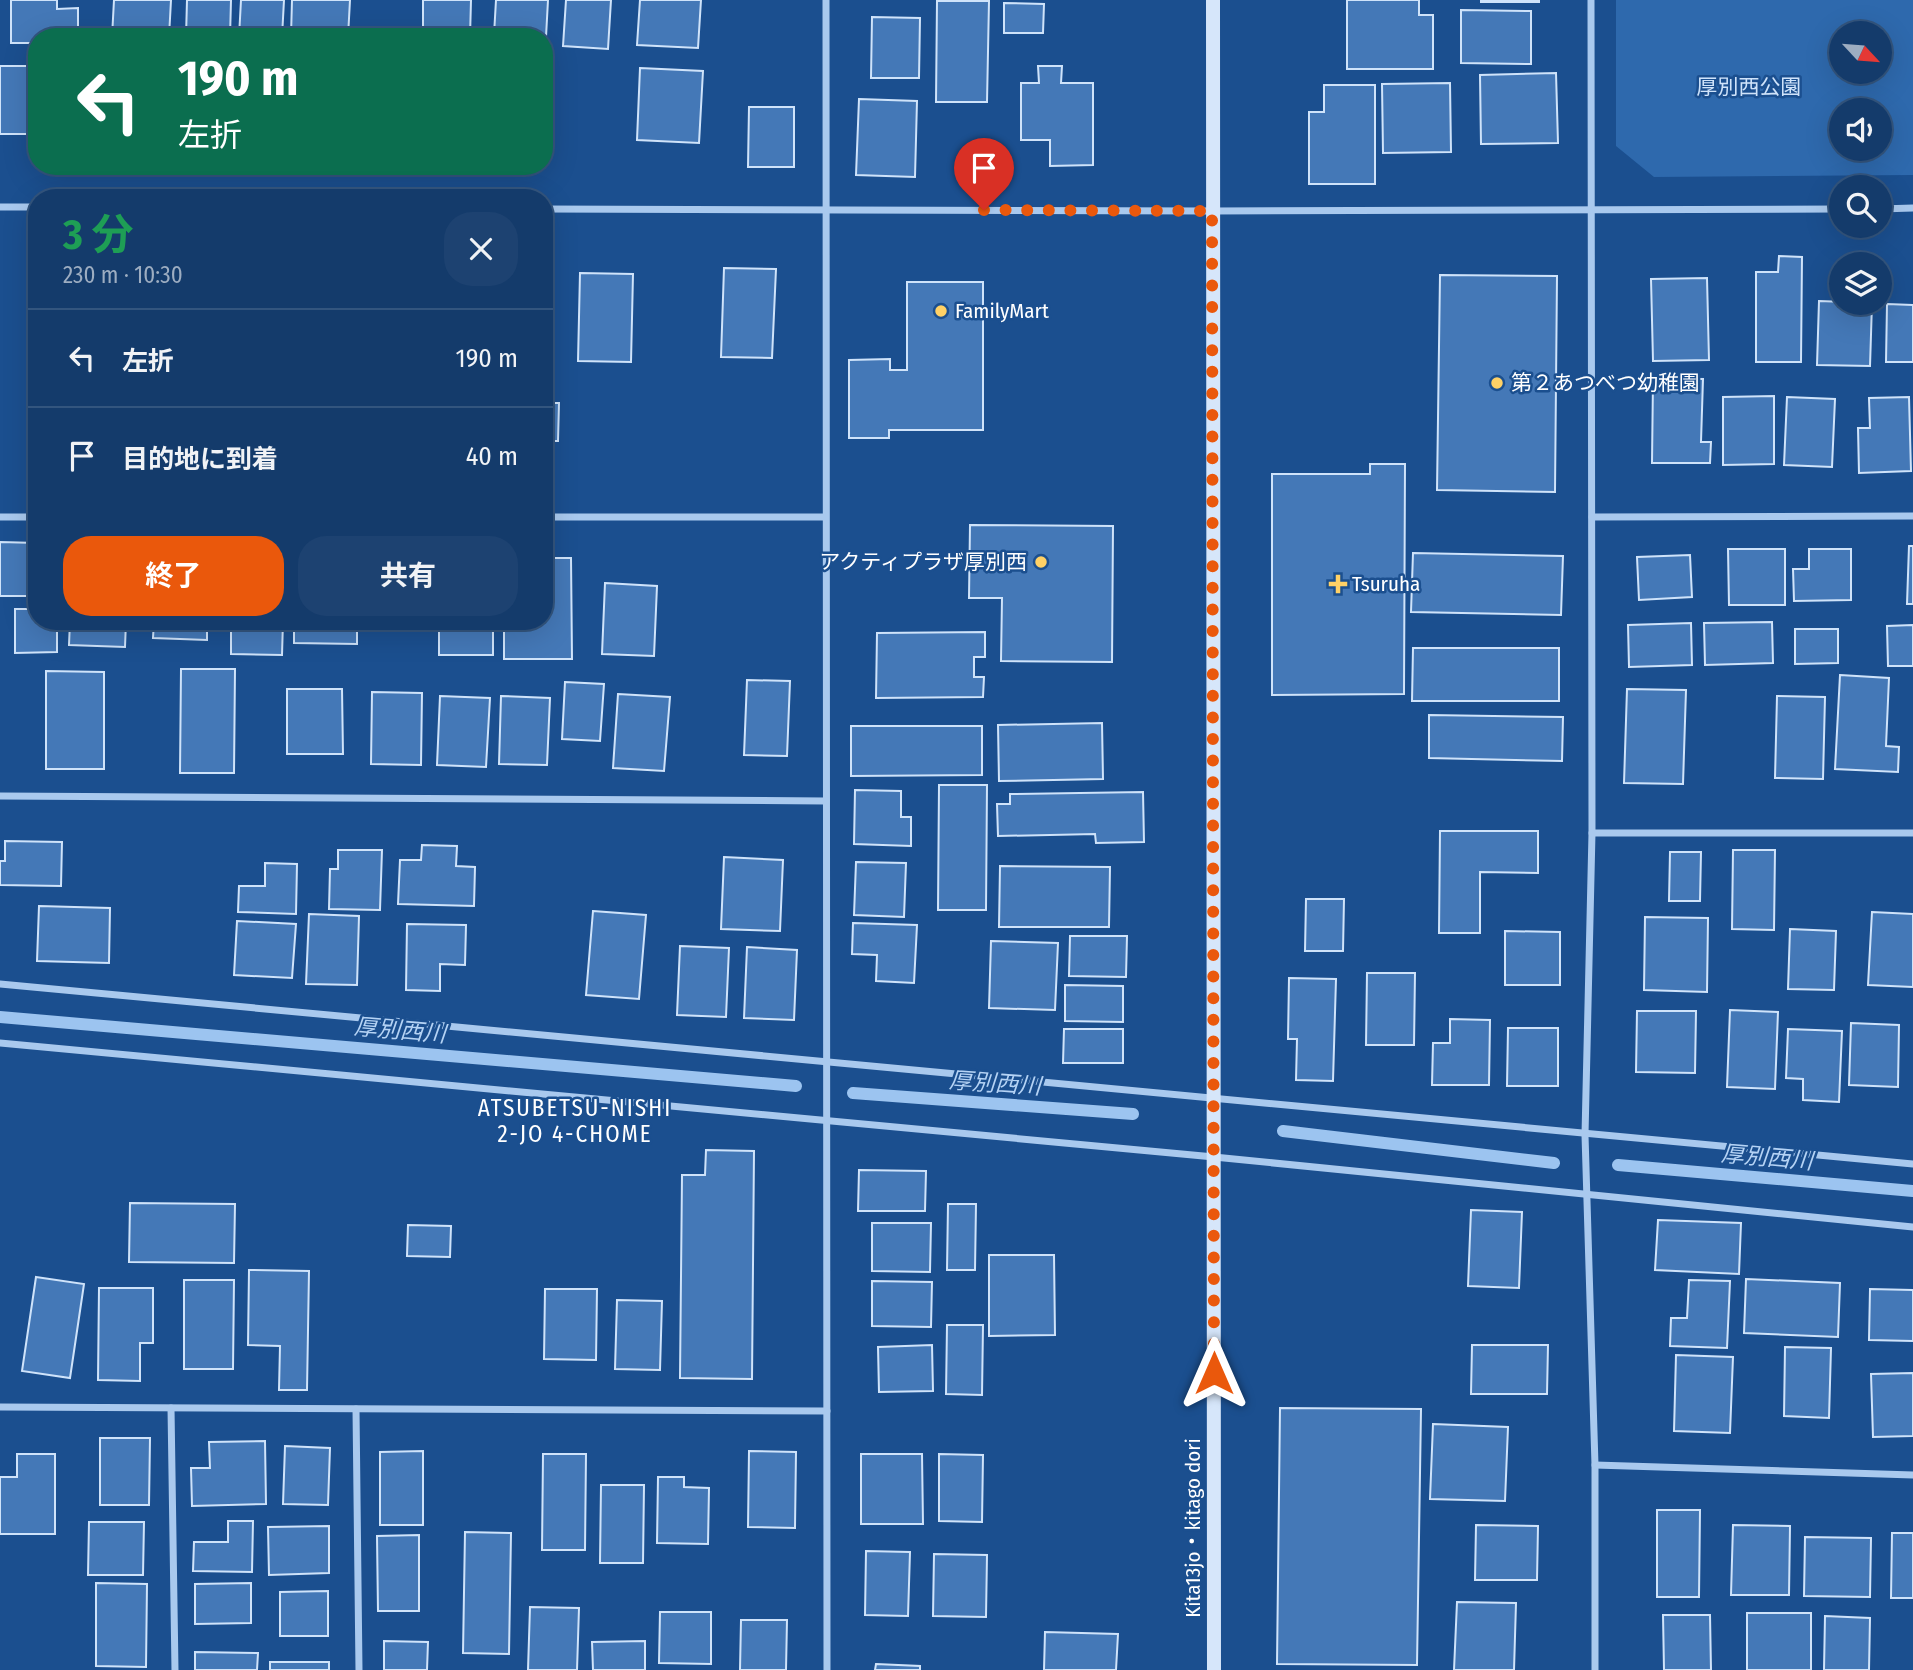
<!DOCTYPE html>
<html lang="ja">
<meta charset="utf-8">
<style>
:root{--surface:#143b6b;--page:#1d4271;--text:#f1f3f6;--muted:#9dadc1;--line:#33557e;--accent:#ea580c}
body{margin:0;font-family:"Fira Sans Condensed","Noto Sans JP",sans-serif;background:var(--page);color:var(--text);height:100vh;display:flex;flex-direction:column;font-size:26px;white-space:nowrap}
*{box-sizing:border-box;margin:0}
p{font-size:23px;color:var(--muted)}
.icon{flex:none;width:38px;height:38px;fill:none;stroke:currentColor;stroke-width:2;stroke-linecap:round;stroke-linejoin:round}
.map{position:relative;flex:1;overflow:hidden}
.side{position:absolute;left:28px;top:189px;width:525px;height:441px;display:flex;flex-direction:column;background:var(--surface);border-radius:28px;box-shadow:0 7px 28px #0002,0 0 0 2px var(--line)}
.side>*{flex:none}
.banner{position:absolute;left:28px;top:28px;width:525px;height:147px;border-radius:28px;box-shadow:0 7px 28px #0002,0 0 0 2px var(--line);background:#0b6e4f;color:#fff;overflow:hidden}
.needle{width:46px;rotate:116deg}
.fabs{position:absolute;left:1829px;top:21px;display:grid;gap:14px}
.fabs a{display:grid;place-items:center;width:63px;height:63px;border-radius:50%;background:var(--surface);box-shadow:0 7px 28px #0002,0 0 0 2px var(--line);font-size:35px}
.pin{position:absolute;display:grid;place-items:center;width:60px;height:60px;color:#fff;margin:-72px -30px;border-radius:50% 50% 50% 0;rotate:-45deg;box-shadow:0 0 7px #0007}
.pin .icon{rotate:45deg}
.me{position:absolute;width:77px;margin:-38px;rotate:0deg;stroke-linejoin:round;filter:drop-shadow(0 0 5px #0008)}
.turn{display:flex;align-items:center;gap:24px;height:147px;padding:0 35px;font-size:32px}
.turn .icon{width:91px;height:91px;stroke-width:2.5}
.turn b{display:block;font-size:49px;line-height:60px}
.round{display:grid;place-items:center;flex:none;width:74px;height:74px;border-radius:28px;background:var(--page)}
.head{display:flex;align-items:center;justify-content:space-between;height:119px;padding:0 35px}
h1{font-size:42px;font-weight:700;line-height:52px;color:#1e9e55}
.button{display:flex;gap:14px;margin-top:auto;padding:14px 35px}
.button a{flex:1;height:80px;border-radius:28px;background:var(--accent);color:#fff;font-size:28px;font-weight:700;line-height:80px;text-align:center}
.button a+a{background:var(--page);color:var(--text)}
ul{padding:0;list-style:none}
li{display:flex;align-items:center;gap:21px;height:98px;padding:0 35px;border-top:2px solid var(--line)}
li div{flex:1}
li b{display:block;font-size:26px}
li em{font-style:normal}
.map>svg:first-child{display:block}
.park{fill:#2e69ad;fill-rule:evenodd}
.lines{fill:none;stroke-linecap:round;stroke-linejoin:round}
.stream{stroke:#9cc4f0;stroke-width:12}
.building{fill:#4478b7;stroke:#cfe3fa;stroke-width:2}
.minor{stroke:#a9c9ee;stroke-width:7}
.secondary{stroke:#d6e6fa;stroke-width:14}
.route{stroke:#ea580c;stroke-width:12;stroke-dasharray:0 21.6}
.poi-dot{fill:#ffd166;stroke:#1b4f8f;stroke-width:2.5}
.labels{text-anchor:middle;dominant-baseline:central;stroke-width:5;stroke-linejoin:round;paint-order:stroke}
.park-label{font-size:21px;fill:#cfe3fa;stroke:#1b4f8f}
.poi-label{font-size:21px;fill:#fff;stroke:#1b4f8f;text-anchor:start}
.street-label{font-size:21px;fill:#fff;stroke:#1b4f8f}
.water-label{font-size:23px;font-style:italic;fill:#b5d3f5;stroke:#1b4f8f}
.neighbourhood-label{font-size:23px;letter-spacing:2px;fill:#fff;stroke:#1b4f8f}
</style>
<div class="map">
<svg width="1913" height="1670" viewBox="0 0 1913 1670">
<rect width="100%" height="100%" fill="#1b4f8f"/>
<!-- park -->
<path class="park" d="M1616 0H1913V175L1654 177 1616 146ZM1841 33H1880V72H1841ZM1841 110H1880V149H1841Z"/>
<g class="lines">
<!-- stream -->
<g class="stream">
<path d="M0 1017 796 1086"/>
<path d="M853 1093 1133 1114"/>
<path d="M1283 1131 1554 1163"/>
<path d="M1618 1165 1913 1191"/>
</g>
</g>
<!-- building -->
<g class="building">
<path d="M11 0H57V9L78 8V37H37V43H11Z"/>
<path d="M114 0H171L169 37H112Z"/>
<path d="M187 0H231L230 37H186Z"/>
<path d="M241 0H284L282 37H239Z"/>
<path d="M292 0H350L348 37 291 36Z"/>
<path d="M423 0H471L470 37 423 36Z"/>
<path d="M496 0H548L546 37 494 35Z"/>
<path d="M566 0H611L608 49 563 46Z"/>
<path d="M640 0H701L698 48 637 45Z"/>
<path d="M1347 0H1419V15H1433V69H1347Z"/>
<rect x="1481" y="0" width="58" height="2"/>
<path d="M937 1H989L987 102H936Z"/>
<path d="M1004 3 1044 4 1043 33H1004Z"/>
<path d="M1461 10 1531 11V64L1461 63Z"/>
<path d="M872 17 920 18 919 78H871Z"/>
<rect x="0" y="66" width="37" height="68"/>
<path d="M1038 66H1062L1061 83H1093V165L1050 166V140H1021V83H1039Z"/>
<path d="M640 68 703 71 699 143 637 140Z"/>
<path d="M1556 73 1558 143 1481 144 1480 75Z"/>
<path d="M1450 83 1451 152 1383 153 1382 84Z"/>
<path d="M1324 85H1375V184H1309V112H1324Z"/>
<path d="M859 99 917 101 915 177 856 175Z"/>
<path d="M749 107H794V167H748Z"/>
<rect x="184" y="166" width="28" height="5"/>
<path d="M353 166H410V169L353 170Z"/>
<path d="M1779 256 1802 257 1801 362H1756V272H1778Z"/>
<path d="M724 268 776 269 772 358 721 357Z"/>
<path d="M580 273 633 274 631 362 578 361Z"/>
<path d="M1440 275 1557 276 1555 492 1437 490Z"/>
<path d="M1707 278 1709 360 1653 361 1651 279Z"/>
<path d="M907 282H983V430H889V438H849V360L890 359V370H907Z"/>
<path d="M1819 301 1872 303 1870 366 1817 365Z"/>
<path d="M1887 304 1913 305V362H1886Z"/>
<path d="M1653 378 1703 379 1701 442H1711L1710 463H1652Z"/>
<path d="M1774 396V464L1723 465V397Z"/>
<path d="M1787 397 1835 399 1832 467 1784 465Z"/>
<path d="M1909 397 1911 471 1859 473 1858 428H1870L1869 398Z"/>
<path d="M544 403H559L558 441H544Z"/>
<path d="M1370 464H1405L1404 694 1272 695V474H1370Z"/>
<path d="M970 525 1113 526 1112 662 1001 661 1002 598H969Z"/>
<path d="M0 542 37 543V596H0Z"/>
<path d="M1909 546H1913V604H1907Z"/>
<path d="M1728 549H1785V605H1729Z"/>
<path d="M1809 549H1851V600L1794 601 1793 569H1809Z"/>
<path d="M1413 553 1563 556 1561 615 1411 612Z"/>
<path d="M1690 555 1692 597 1639 600 1637 557Z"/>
<path d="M544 558H571L572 659H504V621H544Z"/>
<path d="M605 583 657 586 654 656 602 654Z"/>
<path d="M15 609H37V621H57V652L15 653Z"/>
<path d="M70 621H126L125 647 69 645Z"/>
<path d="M154 621H207V640L153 638Z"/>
<path d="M231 621H283L282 655 231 654Z"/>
<path d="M294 621H357V644L294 643Z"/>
<path d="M365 621H422V628L365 627Z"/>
<rect x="439" y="621" width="54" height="34"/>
<path d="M1772 622 1773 663 1705 665 1704 623Z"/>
<path d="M1691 623 1692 665 1629 667 1628 625Z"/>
<path d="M1913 625V666H1888L1887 626Z"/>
<path d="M1795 629H1838V663L1795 664Z"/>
<path d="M985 632V657H974V677H984L983 697 876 698 877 633Z"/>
<path d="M1413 648H1559V701H1412Z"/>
<path d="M181 669H235L234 773H180Z"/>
<path d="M46 671 104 672V769H46Z"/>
<path d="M1840 675 1889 678 1886 746 1899 747 1898 772 1835 769Z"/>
<path d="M747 680 790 681 787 756 744 755Z"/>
<path d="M565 682 604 684 600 741 562 739Z"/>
<path d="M287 689H342L343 754H287Z"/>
<path d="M1627 689 1686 690 1683 784 1624 783Z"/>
<path d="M372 692 422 693 421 765 371 764Z"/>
<path d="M618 694 670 697 664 771 613 768Z"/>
<path d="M440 696 490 698 486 767 437 765Z"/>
<path d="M501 696 550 698 547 765 499 764Z"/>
<path d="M1777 696 1825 697 1823 779 1775 778Z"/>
<path d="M1429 715 1563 717 1562 761 1429 758Z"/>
<path d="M1102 723 1103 779 999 781 998 725Z"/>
<path d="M851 726H982V775L851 776Z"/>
<path d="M939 785H987L986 910H938Z"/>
<path d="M855 790 901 791V817H911V846L854 844Z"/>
<path d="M1143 792 1144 842 1096 843 1095 834 998 836 997 804H1010V794Z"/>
<path d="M1440 831H1538V873L1480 872V933H1439Z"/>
<path d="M5 841 62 842 61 886 0 885V861H5Z"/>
<path d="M422 845 457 846 456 866 475 867 474 906 398 904 400 860H421Z"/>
<path d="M338 850H382L380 910 329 909 330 869H338Z"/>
<path d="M1733 850H1775L1774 930 1732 929Z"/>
<path d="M1670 852H1701L1700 901H1669Z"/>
<path d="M724 857 783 860 780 931 721 929Z"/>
<path d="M856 862 906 863 904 917 854 915Z"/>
<path d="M265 863 297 864 296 914 238 912 239 886H265Z"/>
<path d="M1000 866 1110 867 1109 927H999Z"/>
<path d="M1306 899H1344L1343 951H1305Z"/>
<path d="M39 906 110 908 109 963 37 961Z"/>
<path d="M593 911 646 915 639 999 586 995Z"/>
<path d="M1872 912 1913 914V987L1868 985Z"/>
<path d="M309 914 359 916 357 985 306 984Z"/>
<path d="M1645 917 1708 918 1707 992 1644 990Z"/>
<path d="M237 921 296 924 292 978 234 975Z"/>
<path d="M853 923 917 925 914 983 876 981 877 955 852 954Z"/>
<path d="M407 924 466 925 465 965 440 964V991L406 990Z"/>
<path d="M1790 929 1836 931 1834 990 1788 989Z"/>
<path d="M1505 931 1560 932V985H1505Z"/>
<path d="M1070 936H1127L1126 977 1069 976Z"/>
<path d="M991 941 1058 943 1055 1010 989 1008Z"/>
<path d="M680 946 729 948 726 1017 677 1015Z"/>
<path d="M747 947 797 950 794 1020 744 1018Z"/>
<path d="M1367 973H1415L1414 1045H1366Z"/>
<path d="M1289 978 1336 979 1333 1081 1296 1080 1297 1039H1288Z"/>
<path d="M1065 985 1123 986V1022L1065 1021Z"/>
<path d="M1730 1010 1778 1012 1775 1089 1727 1087Z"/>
<path d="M1637 1011H1696L1695 1073 1636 1072Z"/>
<path d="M1450 1019 1490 1020 1489 1085H1432L1433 1043H1450Z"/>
<path d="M1851 1023 1899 1025 1898 1087 1849 1085Z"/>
<path d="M1508 1028H1558V1086H1507Z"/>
<path d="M1064 1029H1123V1063H1063Z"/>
<path d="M1788 1029 1842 1031 1839 1102 1803 1100V1079L1786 1078Z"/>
<path d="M706 1150 754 1151 752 1379 680 1378 682 1175H705Z"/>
<path d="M859 1170 926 1171 925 1211H858Z"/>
<path d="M130 1203 235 1204 234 1263 129 1262Z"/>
<path d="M948 1204H976L975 1270H947Z"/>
<path d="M1471 1210 1522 1212 1519 1288 1468 1286Z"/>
<path d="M1658 1220 1741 1223 1739 1274 1655 1270Z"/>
<path d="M872 1223H931L930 1272 872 1271Z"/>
<path d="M408 1225 451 1226 450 1257 407 1256Z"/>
<path d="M989 1255H1054L1055 1335 989 1336Z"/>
<path d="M249 1270 309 1271 307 1390H279L280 1346 248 1345Z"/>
<path d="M36 1277 84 1284 70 1378 22 1371Z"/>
<path d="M1746 1279 1840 1283 1838 1337 1744 1333Z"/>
<path d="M184 1280H234L233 1369H184Z"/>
<path d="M1689 1280 1730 1281 1727 1348 1670 1346 1671 1318H1687Z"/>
<path d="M872 1281 932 1282 931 1327 872 1326Z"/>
<path d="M99 1288H153V1343H140V1381L98 1380Z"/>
<path d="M545 1289H597L596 1360 544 1359Z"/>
<path d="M1870 1289 1913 1290V1341L1869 1340Z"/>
<path d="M617 1300 662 1301 660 1370 615 1369Z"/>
<path d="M947 1325H983L982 1395 946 1394Z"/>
<path d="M932 1345 933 1391 879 1392 878 1347Z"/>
<path d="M1472 1345H1548L1547 1394H1471Z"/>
<path d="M1785 1347 1831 1348 1829 1418 1784 1416Z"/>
<path d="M1676 1355 1733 1357 1730 1433 1674 1431Z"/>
<path d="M1913 1373V1436L1873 1437 1871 1374Z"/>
<path d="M1280 1408 1421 1409 1417 1665 1277 1664Z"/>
<path d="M1433 1424 1508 1427 1505 1501 1430 1499Z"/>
<path d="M100 1438H150L149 1505H100Z"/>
<path d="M265 1441 266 1504 192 1506 191 1468H210L209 1442Z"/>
<path d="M285 1446 330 1448 328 1505 283 1504Z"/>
<path d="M423 1451V1525H380V1452Z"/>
<path d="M749 1451 796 1452 795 1528 748 1527Z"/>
<path d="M17 1454H55V1534H0V1477H17Z"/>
<path d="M543 1454H586L585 1550H542Z"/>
<path d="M861 1454H922L923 1524H861Z"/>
<path d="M939 1454 983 1455 982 1522 939 1521Z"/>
<path d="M658 1477H684V1487L709 1488 708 1544 657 1543Z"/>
<path d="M601 1485H644L643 1563H600Z"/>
<path d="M1657 1510H1700L1699 1597H1657Z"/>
<path d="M228 1521H253L252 1572 193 1571 194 1542H228Z"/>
<path d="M89 1522H144L143 1575H88Z"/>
<path d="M1476 1525 1538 1526 1537 1580H1475Z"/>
<path d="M1733 1525 1790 1526 1789 1595H1731Z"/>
<path d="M329 1526V1573L269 1575 268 1527Z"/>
<path d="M465 1532 511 1533 509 1654 463 1653Z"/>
<path d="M1892 1533H1913V1598H1891Z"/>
<path d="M419 1535V1611H378L377 1536Z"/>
<path d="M1805 1537 1871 1538 1870 1597 1804 1596Z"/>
<path d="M866 1551 910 1552 908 1616 865 1615Z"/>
<path d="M934 1554 987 1555 986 1617 933 1616Z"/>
<path d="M96 1583 147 1584 146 1667 96 1666Z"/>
<path d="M251 1583V1623L195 1624V1584Z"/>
<path d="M328 1591V1636H280V1592Z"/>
<path d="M1457 1602 1516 1603 1514 1670H1454Z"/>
<path d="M530 1607 579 1608 577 1670H528Z"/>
<path d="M660 1612H711V1664L659 1663Z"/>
<rect x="1747" y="1613" width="64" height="57"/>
<path d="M1663 1615H1710L1711 1670H1664Z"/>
<path d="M1825 1616 1870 1618 1869 1670H1824Z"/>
<path d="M741 1620H787L786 1670H740Z"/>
<path d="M1045 1632 1118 1634 1116 1670H1044Z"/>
<path d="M384 1641 428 1642 427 1670H384Z"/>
<path d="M645 1641V1670H593L592 1642Z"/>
<path d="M195 1652 258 1653 257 1670H195Z"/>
<rect x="270" y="1662" width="59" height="8"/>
<path d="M876 1664 920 1666V1670H875Z"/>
</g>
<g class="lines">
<!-- minor -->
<g class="minor">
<path d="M826 0 827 1670"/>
<path d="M1591 0 1592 833 1585 1135 1595 1465V1670"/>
<path d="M0 207H37"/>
<path d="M544 209 1212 211 1841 209"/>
<path d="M1880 209 1913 208"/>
<path d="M0 517H37"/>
<path d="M544 517H825"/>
<path d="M1592 517 1913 516"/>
<path d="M0 796 826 801"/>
<path d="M1592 833H1913"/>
<path d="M0 984 1913 1164"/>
<path d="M0 1043 1214 1157 1913 1227"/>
<path d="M0 1407 827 1411"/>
<path d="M171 1408 175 1670"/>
<path d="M356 1409 359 1670"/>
<path d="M1595 1465 1913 1475"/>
</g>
<!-- secondary -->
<path class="secondary" d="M1213 0 1214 1670"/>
</g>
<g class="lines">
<!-- route -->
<path class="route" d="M984 210 1212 211 1214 1373"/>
</g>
<!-- markers -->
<g class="poi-dot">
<circle cx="941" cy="311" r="7"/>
<circle cx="1497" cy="383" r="7"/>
<circle cx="1041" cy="562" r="7"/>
<path d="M1334.5 573.5h7v7h7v7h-7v7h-7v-7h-7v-7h7z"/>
</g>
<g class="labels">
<!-- park labels -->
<g class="park-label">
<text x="1749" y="87">厚別西公園</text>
</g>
<!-- poi labels -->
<g class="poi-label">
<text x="955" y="311">FamilyMart</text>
<text x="1511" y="383">第２あつべつ幼稚園</text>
<text x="1027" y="562" text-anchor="end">アクティプラザ厚別西</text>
<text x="1352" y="584">Tsuruha</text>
</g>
<!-- street labels -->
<g class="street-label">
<text transform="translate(1193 1528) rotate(-90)">Kita13jo・kitago dori</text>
</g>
<!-- water labels -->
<g class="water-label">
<text transform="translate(400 1030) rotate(5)">厚別西川</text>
<text transform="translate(995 1083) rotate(4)">厚別西川</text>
<text transform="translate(1767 1157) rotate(5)">厚別西川</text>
</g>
<!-- neighbourhood labels -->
<g class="neighbourhood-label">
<text x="575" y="1108">ATSUBETSU-NISHI<tspan x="575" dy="26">2-JO 4-CHOME</tspan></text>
</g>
</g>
</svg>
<div class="fabs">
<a><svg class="needle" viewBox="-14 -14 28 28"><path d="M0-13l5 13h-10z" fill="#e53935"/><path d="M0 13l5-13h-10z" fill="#9dadc1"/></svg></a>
<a><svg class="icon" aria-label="sound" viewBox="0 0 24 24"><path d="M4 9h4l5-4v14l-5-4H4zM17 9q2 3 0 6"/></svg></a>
<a><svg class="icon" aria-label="search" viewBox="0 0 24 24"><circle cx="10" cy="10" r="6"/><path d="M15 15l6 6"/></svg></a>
<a><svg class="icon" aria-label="layers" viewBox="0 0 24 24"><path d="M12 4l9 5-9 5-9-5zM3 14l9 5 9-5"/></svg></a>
</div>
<div class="pin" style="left:984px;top:210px;background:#d93025"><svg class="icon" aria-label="arrive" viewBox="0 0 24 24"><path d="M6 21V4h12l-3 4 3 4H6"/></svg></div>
<svg class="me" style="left:1214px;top:1373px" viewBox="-20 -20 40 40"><path d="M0-17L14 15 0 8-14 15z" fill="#ea580c" stroke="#fff" stroke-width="4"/></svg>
<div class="banner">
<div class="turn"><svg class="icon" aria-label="left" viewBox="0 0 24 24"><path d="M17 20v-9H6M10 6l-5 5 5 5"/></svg><div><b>190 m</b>左折</div></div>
</div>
<section class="side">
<div class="head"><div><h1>3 分</h1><p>230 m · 10:30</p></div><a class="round"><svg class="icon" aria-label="close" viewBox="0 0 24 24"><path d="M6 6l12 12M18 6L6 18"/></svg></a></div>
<ul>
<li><svg class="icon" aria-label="left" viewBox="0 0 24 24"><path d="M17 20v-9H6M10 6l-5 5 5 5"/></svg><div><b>左折</b></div><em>190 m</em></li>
<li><svg class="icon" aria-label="arrive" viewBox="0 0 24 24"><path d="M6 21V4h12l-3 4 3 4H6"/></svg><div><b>目的地に到着</b></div><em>40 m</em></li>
</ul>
<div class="button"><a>終了</a><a>共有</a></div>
</section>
</div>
